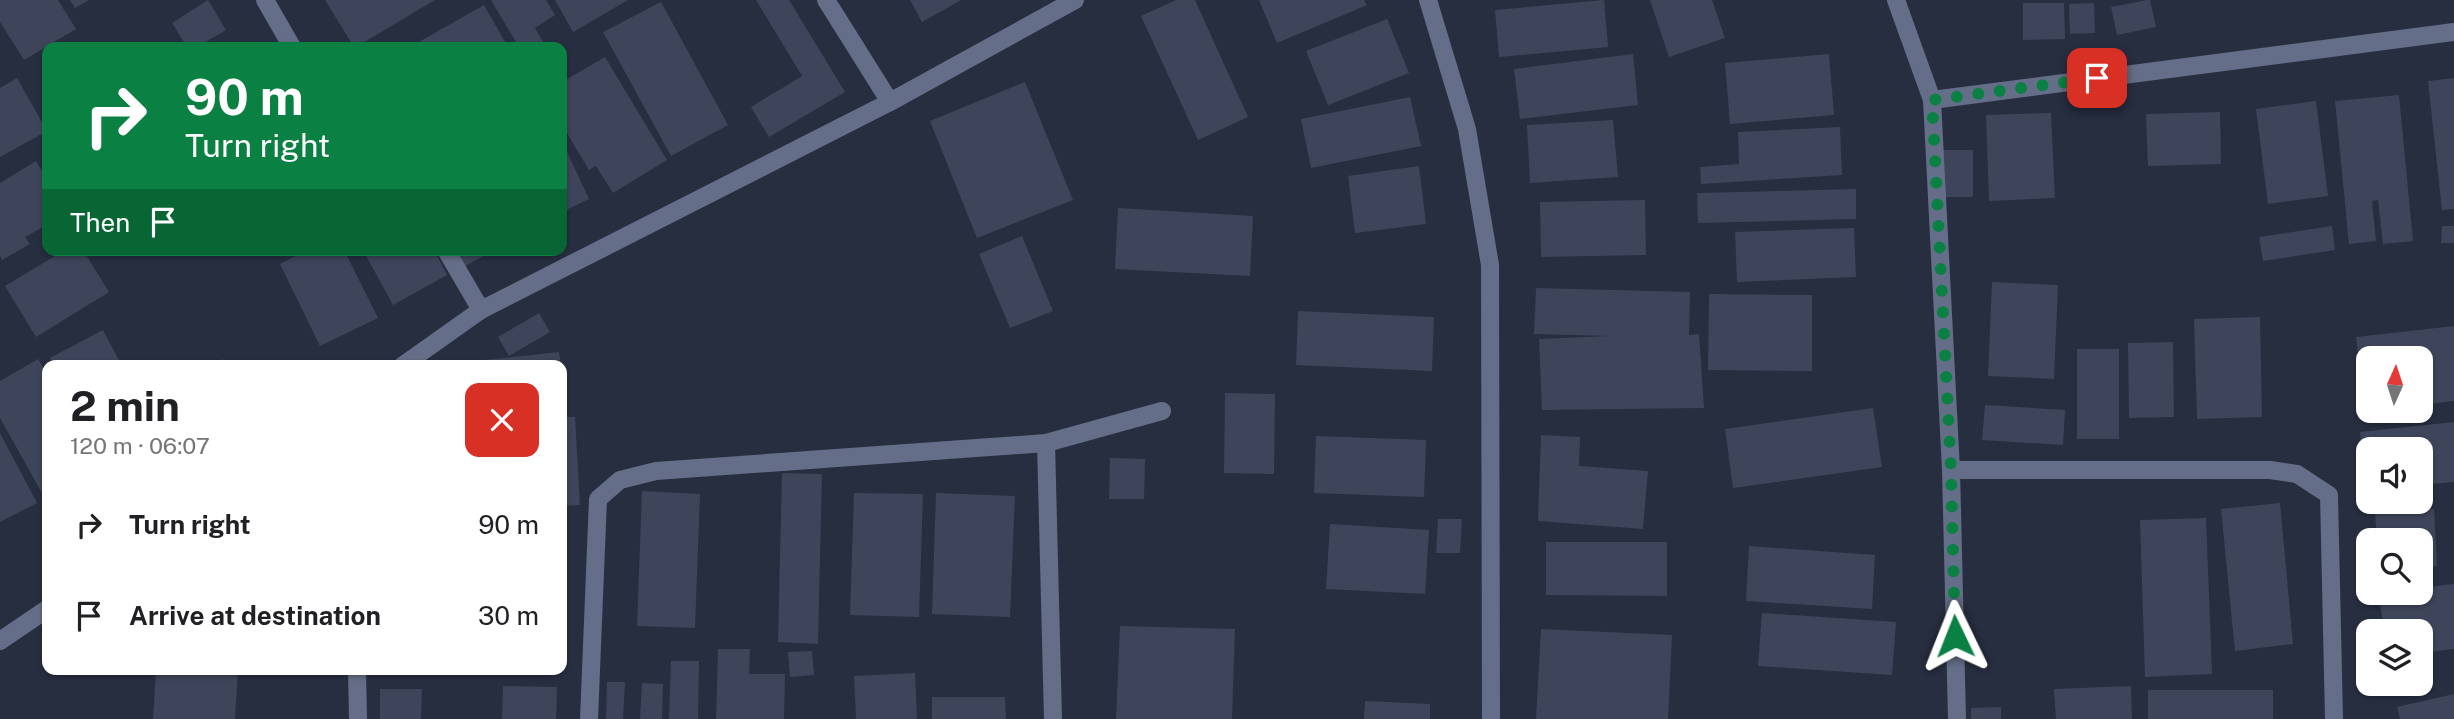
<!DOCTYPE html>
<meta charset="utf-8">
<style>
:root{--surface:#fff;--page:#f6f6f6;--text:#202124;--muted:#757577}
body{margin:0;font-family:"Public Sans",sans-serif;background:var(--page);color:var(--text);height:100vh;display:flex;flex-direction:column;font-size:26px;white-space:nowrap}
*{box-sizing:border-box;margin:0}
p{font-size:23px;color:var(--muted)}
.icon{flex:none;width:38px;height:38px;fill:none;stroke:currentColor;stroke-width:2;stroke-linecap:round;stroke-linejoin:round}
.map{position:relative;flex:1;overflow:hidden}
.sheet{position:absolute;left:42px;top:360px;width:525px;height:315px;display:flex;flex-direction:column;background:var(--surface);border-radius:14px;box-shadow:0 2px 5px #0004}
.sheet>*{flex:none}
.banner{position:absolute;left:42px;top:42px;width:525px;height:214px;border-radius:14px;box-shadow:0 2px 5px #0004;background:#0b8043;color:#fff;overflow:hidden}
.needle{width:46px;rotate:3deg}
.controls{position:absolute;left:2356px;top:346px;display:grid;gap:14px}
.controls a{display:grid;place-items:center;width:77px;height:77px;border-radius:14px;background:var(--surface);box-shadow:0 2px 5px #0004;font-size:35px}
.pin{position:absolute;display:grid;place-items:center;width:60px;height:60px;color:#fff;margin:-30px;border-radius:14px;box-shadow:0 4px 10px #0006}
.me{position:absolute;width:77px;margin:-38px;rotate:358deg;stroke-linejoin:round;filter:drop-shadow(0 0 5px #0008)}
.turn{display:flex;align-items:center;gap:24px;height:147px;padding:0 28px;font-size:32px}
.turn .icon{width:91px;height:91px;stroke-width:2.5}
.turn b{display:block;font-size:49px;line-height:60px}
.then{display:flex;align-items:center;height:66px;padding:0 28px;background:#0003;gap:14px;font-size:26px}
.round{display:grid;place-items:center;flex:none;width:74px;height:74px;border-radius:14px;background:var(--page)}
.overview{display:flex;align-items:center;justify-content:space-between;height:119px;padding:0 28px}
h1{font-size:42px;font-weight:700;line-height:52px}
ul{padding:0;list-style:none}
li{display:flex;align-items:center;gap:21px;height:91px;padding:0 28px}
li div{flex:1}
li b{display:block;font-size:26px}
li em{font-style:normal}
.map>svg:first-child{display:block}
.building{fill:#3e455a}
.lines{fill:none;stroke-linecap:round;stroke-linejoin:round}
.minor{stroke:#656e88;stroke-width:18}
.route{stroke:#0b8043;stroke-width:12;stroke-dasharray:0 21.6}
</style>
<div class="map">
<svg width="2454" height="719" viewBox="0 0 2454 719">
<rect width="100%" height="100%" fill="#272e40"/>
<!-- building -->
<g class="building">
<path d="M0 0H58L76 29 24 60 0 22Z"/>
<path d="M70 0H89L75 8Z"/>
<path d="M208 0 226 30 197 47H187L172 23Z"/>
<path d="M325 0H435L356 47H354Z"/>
<path d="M491 0H546L555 15 535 28 546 47H519Z"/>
<path d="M555 0H628L573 32Z"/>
<path d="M756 0H789L845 92 769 137 751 107 802 76Z"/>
<path d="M910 0H961L922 22Z"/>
<path d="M1176 0H1195L1248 117 1198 140 1141 16Z"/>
<path d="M1259 0H1364L1367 5 1277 43Z"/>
<path d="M1604 0 1608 47 1499 57 1495 10Z"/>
<path d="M1650 0H1712L1725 38 1669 57Z"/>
<path d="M2147 0H2150L2156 27 2117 35 2111 7Z"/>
<path d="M661 2 728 125 671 156 603 32Z"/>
<path d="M2023 3H2064L2065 39 2023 40Z"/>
<path d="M2094 3 2095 33 2070 34 2069 4Z"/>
<path d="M484 5 508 47H410Z"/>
<path d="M1387 19 1409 73 1328 105 1306 51Z"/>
<path d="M1633 54 1638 105 1520 119 1514 69Z"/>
<path d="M1829 54 1834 115 1730 124 1725 63Z"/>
<path d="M605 57 667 160 613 193 596 166 589 170 562 125V82Z"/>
<path d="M17 78 47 131 0 157V88Z"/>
<path d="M2454 78V209L2442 210 2428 81Z"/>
<path d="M1025 82 1073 200 977 238 930 121Z"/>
<path d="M2399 95 2413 241 2383 244 2378 200 2372 201 2376 241 2349 244 2335 101Z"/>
<path d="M1410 97 1421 146 1311 168 1301 119Z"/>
<path d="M2316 101 2328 196 2268 204 2256 109Z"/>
<path d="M2220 112 2221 164 2148 166 2146 114Z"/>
<path d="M2051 113 2055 198 1989 201 1986 115Z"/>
<path d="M1613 120 1618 177 1530 183 1527 125Z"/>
<path d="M1840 127 1842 175 1701 184 1700 167 1739 164 1738 132Z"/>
<path d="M562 141 589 199 562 212Z"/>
<rect x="1940" y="150" width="33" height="47"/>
<path d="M36 161 47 179V225L25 237 30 244 2 260 0 256V183Z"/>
<path d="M1419 166 1426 224 1355 233 1348 176Z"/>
<path d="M1856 189V219L1698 223 1697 193Z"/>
<path d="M1645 200 1646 255 1541 257 1540 202Z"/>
<path d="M1118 208 1253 216 1250 276 1115 269Z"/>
<path d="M2332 226 2335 250 2263 261 2259 237Z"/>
<path d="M2442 226H2454V243H2441Z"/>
<path d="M1854 228 1856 277 1737 282 1735 232Z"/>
<path d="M1022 236 1053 311 1010 328 979 254Z"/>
<path d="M65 250H83L109 292 36 337 5 286Z"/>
<path d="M308 250H344L378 318 320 346 280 264Z"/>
<path d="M363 250H434L447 275 393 305Z"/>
<path d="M457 250H495L465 266Z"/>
<path d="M1992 282 2058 285 2054 379 1988 376Z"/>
<path d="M1536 288 1690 292 1689 335 1699 334 1704 408 1542 410 1539 339 1611 336 1534 334Z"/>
<path d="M1709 294 1812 295V371L1708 370Z"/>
<path d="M1298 311 1434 317 1432 371 1296 365Z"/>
<path d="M539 313 550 332 509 356 498 337Z"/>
<path d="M2260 317 2262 417 2197 419 2194 319Z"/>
<path d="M2454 326V401L2420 405V359H2368V411H2365L2356 337Z"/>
<path d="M103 330 122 366H54L50 358Z"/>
<path d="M2173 342 2174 417 2129 418 2128 343Z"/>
<rect x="2077" y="349" width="42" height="90"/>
<path d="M559 352 561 366H446V364Z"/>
<path d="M38 359 47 374V502L0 418V381Z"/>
<path d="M223 359 226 366H210Z"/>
<path d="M1225 393 1275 394 1274 474 1224 473Z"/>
<path d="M1985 405 2065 410 2063 445 1982 440Z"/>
<path d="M1873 408 1882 467 1733 488 1725 429Z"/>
<path d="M562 417H575L580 505 562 506Z"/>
<path d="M2454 422V482L2420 485V450H2368V486H2366L2360 432Z"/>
<path d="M0 433 37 503 0 522Z"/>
<path d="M1541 435 1580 437 1579 466 1648 471 1643 529 1538 521Z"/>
<path d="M1316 436 1426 440 1424 497 1314 493Z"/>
<path d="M1110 458 1145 459 1144 499H1109Z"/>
<path d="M782 473 822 474 818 644 778 642Z"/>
<path d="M642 491 700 494 695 628 637 626Z"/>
<path d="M854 493 923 494 919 617 850 615Z"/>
<path d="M936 493 1015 496 1010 617 932 614Z"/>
<path d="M2280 503 2293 644 2235 651 2221 509Z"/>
<path d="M2434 509 2437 566 2420 567V541H2377L2375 512Z"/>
<path d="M2206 518 2212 674 2145 677 2140 520Z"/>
<path d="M1438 519H1462L1460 553H1436Z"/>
<path d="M1330 524 1429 530 1425 594 1326 589Z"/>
<path d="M1546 542H1667V596L1546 595Z"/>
<path d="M1749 546 1875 555 1872 609 1746 601Z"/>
<path d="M2454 584V649L2420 653V632H2384L2379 593H2420V588Z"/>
<path d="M1762 613 1896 622 1892 675 1758 666Z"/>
<path d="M1120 626 1235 629 1232 719H1116Z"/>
<path d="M1541 629 1672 635 1668 719H1536Z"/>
<path d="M718 649H750L749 674H785L784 719H716Z"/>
<path d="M812 651 814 675 790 677 788 652Z"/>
<path d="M671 661H699L698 719H669Z"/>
<path d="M156 670H238L235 719H153Z"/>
<path d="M915 673 917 719H856L854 676Z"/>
<path d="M607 682H625L623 719H606Z"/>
<path d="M642 683 663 684 662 719H640Z"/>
<path d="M503 686 557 687 556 719H502Z"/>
<path d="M2131 686 2132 719H2056L2054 689Z"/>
<path d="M380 689H422L421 719H380Z"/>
<rect x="2148" y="690" width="125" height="29"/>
<path d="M2454 694V719H2400L2397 707Z"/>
<path d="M932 697H1005L1006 719H932Z"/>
<path d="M1365 701 1430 704V719H1364Z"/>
<path d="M2001 707V719H1971V708Z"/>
</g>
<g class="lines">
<!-- minor -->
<g class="minor">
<path d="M265 0 292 47"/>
<path d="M826 0 890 102"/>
<path d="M1428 0 1467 129 1490 265 1491 719"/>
<path d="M1896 0 1932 100 1951 470 1957 719"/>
<path d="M1932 100 2454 32"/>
<path d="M446 250 481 310"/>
<path d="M402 366 481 310 890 102 1075 0"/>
<path d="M1046 443 1053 719"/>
<path d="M1951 470H2270L2297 474 2329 495 2334 719"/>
<path d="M0 641 47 609"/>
<path d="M357 670 358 719"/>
<path d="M589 719 598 499 620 480 656 471 1046 443 1162 411"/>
</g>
</g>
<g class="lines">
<!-- route -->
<path class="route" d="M1955 636 1951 470 1932 100 2097 78"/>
</g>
</svg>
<div class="controls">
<a><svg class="needle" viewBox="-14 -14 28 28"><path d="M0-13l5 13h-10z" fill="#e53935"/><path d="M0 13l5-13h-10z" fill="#757577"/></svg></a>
<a><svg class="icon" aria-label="sound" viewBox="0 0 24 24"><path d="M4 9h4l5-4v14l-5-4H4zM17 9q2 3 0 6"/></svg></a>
<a><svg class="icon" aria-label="search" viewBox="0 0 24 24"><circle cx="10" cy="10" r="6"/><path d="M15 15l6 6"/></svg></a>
<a><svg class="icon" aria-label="layers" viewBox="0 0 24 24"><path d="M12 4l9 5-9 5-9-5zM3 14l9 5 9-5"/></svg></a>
</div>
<div class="pin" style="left:2097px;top:78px;background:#d93025"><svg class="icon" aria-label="arrive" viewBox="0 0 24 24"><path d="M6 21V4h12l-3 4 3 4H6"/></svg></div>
<svg class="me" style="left:1955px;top:636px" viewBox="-20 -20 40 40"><path d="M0-17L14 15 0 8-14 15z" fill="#0b8043" stroke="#fff" stroke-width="4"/></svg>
<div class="banner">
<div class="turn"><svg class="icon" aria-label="right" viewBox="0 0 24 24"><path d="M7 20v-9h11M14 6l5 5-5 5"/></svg><div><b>90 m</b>Turn right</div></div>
<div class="then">Then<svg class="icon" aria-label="arrive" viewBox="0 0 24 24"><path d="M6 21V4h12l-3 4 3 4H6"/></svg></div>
</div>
<section class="sheet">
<div class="overview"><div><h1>2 min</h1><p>120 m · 06:07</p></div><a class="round" style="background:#d93025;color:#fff"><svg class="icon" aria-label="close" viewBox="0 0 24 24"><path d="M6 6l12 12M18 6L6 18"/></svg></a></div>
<ul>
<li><svg class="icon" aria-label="right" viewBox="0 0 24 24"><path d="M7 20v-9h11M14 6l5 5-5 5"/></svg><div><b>Turn right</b></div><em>90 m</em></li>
<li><svg class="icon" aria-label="arrive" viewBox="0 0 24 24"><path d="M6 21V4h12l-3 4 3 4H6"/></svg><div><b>Arrive at destination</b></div><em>30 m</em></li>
</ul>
</section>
</div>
